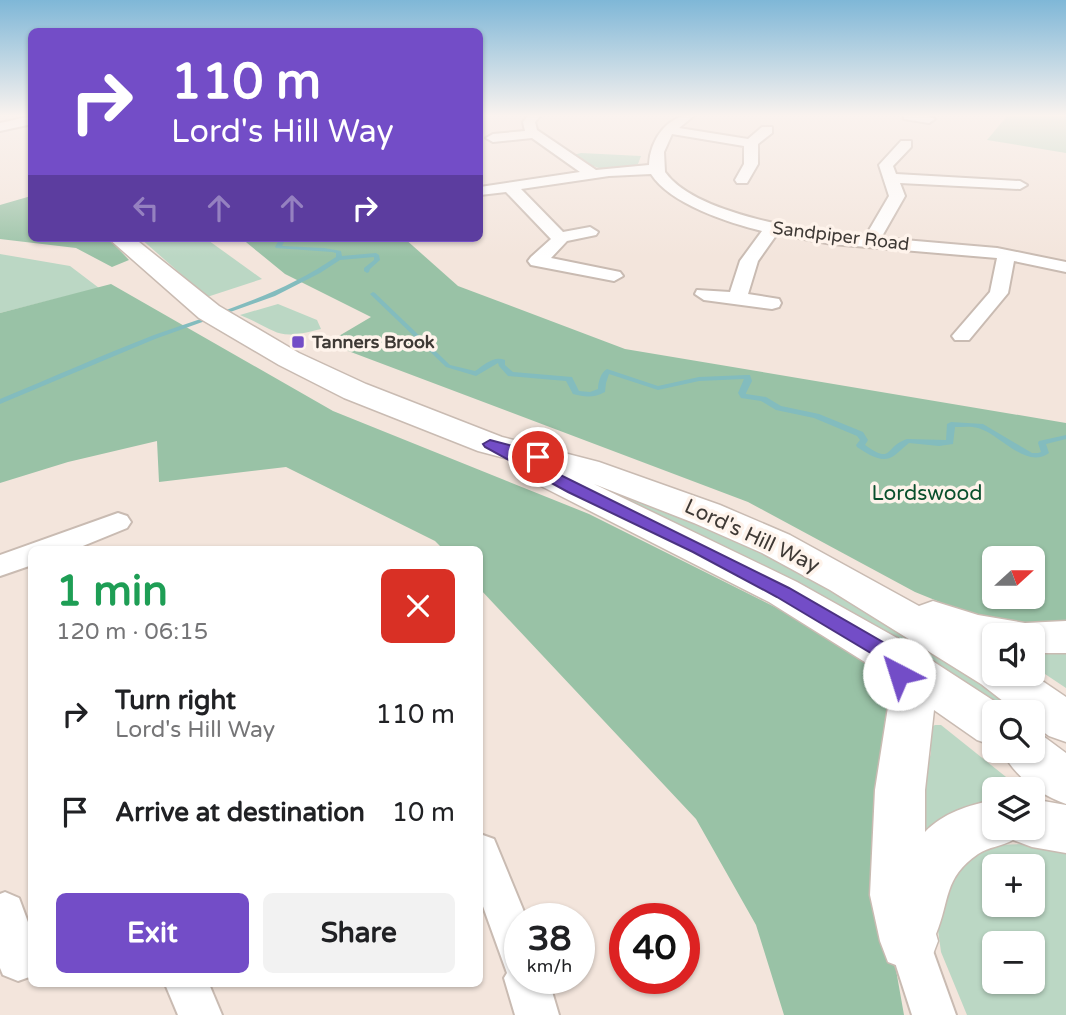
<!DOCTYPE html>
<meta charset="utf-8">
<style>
:root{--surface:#fff;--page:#f2f2f2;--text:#202124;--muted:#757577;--accent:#734dc7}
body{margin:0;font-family:"Varela Round",sans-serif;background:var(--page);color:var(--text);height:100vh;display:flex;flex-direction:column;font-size:26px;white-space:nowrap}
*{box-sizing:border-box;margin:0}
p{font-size:23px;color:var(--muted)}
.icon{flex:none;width:38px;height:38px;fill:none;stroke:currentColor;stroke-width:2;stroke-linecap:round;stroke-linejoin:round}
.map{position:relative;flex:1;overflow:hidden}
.drawer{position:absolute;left:28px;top:546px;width:455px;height:441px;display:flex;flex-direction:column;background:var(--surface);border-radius:10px;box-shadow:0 2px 5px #0004}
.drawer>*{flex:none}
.hud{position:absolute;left:28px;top:28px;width:455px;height:214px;border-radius:10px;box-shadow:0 2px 5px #0004;background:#734dc7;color:#fff;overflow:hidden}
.needle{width:46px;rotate:69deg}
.controls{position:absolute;left:982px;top:546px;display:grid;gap:14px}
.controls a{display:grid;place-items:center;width:63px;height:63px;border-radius:10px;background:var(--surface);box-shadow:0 2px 5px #0004;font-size:35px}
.speed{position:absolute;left:504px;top:903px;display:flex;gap:14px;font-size:35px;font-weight:700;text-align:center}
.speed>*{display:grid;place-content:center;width:91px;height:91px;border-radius:50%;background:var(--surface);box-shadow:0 2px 5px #0004;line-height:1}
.speed small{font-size:18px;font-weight:400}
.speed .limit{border:10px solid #d22;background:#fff;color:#111}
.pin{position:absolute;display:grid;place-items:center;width:60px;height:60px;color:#fff;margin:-30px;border:4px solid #fff;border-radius:50%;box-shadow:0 2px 7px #0007}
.me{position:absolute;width:77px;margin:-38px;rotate:320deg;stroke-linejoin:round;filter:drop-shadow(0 0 5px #0008)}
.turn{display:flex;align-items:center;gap:24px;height:147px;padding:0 28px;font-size:32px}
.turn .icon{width:91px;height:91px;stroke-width:2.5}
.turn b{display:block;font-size:49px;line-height:60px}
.lanes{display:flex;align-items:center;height:66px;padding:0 28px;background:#0003;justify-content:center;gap:35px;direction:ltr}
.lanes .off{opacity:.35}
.round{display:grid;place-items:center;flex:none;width:74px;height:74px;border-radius:10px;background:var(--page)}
.overview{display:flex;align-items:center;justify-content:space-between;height:119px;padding:0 28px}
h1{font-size:42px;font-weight:800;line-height:52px;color:#1e9e55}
.button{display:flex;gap:14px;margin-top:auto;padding:14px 28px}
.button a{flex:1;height:80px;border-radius:10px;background:var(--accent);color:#fff;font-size:28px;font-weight:800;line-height:80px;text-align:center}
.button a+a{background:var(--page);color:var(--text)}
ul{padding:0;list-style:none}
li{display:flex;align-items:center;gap:21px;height:98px;padding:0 28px}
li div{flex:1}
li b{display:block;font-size:26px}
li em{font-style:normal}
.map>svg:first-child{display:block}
.green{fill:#bbd7c4;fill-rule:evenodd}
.forest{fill:#99c2a6;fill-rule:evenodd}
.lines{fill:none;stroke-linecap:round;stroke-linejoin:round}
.stream{fill:#83bcbe;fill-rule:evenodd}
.street-casing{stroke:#c9bbb2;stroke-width:4}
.secondary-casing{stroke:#c9bbb2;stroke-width:3}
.street{fill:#fff;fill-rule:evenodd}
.secondary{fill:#fff;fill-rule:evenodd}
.route{fill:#734dc7;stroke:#4b3281;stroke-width:2}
.poi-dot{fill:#734dc7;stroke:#fef3eb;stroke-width:2.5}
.labels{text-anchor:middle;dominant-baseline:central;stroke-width:7;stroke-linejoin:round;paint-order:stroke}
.far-street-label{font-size:18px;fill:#3e3935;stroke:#fef3eb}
.far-poi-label{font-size:18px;font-weight:bold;fill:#3e3935;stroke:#fef3eb;text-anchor:start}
.park-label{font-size:21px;fill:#084f2c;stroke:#fef3eb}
.street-label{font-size:21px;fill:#3e3935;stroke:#fef3eb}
</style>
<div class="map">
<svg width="1066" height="1015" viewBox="0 0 1066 1015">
<rect width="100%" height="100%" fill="#f3e5dc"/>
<!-- green -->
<g class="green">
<path d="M1008 115H1066V153L987 140Z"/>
<path d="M581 153 641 156 638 164C612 175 596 170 573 155Z"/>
<path d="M140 238H205L262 279 207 297Z"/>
<path d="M0 254 70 266 99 288 0 313Z"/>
<path d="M278 304 317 320 321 329C274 341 281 332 240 315Z"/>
<path d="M585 477 680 513 800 570 983 680 1029 712H999L984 701 581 482Z"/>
<path d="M1066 648V688L1033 666V650Z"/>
<path d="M935 725H941L1021 789H994V803L922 841 917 805 931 753 928 729Z"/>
<path d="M1026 844 1066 852V1015H967L941 952 937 923 941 897 969 856 996 845ZM994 866H1032V905H994ZM994 943H1032V982H994Z"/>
</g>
<!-- forest -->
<g class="forest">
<path d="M31 196 32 238H108L129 260 112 267 76 248 0 239V205Z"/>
<path d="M241 238H404L458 286 625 349 1066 423V626L1017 625 957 609 915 592 748 502 327 343 371 317 285 274ZM994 558H1032V597H994Z"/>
<path d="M111 284 333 411 589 514 859 649 885 685 887 705 881 885 904 1015H784L756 925 696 819 480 589V550L443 549 435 541 286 467 159 482 157 441 68 462 0 483V313Z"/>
</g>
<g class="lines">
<!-- stream -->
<g class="stream">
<path d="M280 238H286L282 246 324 248 341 251 342 256 376 253 379 255 380 260 370 269 369 272 367 273 364 271V268L374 260V257L340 260 320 273 275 296 155 339 0 404V399C51 378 102 355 154 335 218 312 279 296 336 257V253L332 252 276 248 275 247Z"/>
<path d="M373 292 375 293 450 365 475 371C484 365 494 355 505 360V365L513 372 572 377 579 391 590 392 598 389C598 382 601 372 607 369L658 386 699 377 747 375H750L752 381 746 393V394L766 397 781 406 819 414 863 432 868 440 865 445C893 465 884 447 907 439L946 440 947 424 951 422 983 424 1032 453H1038L1041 452 1038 443 1039 441 1066 435V439L1046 444 1049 453C1026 470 1000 434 978 428 971 426 962 427 955 427L953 444 939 446 909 443C904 447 900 451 895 455 883 465 868 454 857 447L856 445 860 440 857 436 814 418 776 410 761 401 741 398 738 393 744 379 699 381 658 390 609 374 606 383 605 392C594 398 585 397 573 394L566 381 508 376 499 366 498 363 476 376 446 367 371 295 370 294Z"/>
</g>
<defs>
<g id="street">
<path d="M529 115H541L535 122 537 130 596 170 649 165C650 139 668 114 695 115L679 128 748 139 762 127H772V133L758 144V164L747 183H737L735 180 744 164V146L672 134 664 152 665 172C696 216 814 232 865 237L889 196 879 165 901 141H911V147L893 166 896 174 1020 181 1027 185 1020 189 900 183 905 196 881 238 997 248 1066 262V272L1014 261 1008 293 969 340H955L952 336 990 292 997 258 832 244 777 234 758 261 748 294 779 299 781 303 779 307 772 309 704 300 695 294 697 290 730 292 740 261 762 231C729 223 670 204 651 174L609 176 521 189 563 232 590 227 598 232 596 235 567 241 551 258 620 272 623 276 614 281 531 265 528 261 531 257 551 239 506 192 480 195V187L580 172 532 138 493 142 486 138 493 134 525 131 523 122Z"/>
<path d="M903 115H925L935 119 929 123 904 119Z"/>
<path d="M32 116V124L0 131V123Z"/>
<path d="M118 513 127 516 131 522 127 528 73 550H32V565L0 576V555Z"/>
<path d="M480 834 494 839 527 919H520V978H548L559 1015H515L504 978 507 973 480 898Z"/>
<path d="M5 892 19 898 32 933V976L18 981 3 975 0 968V894Z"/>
<path d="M909 920 924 926 956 1015H912L888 941 894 926Z"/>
<path d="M165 984H209L222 1015H178Z"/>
</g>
<g id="secondary">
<path d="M108 238H134L219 306 299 353 366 384 502 437 599 462 720 505 790 535 919 606 933 601 978 615 1025 623 1066 621V653H1032V635H994V674H1032L1066 697V742L1049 736 1032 724V712H1017L981 684 830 590 762 553 694 523 594 484 797 582 897 638 1011 712H994V746L977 740 934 710 925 790V832C943 813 969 805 994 800V828H1032V799L1066 805V853L1032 847 1013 840C1003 846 988 847 978 854 943 878 950 901 936 934L938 941 930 962 909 970 888 962 880 941 870 895 875 790 888 707 885 692 868 664 769 602 541 486 535 478 541 470 546 469 478 451 344 398 279 365 199 318Z"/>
<path d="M1032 732 1043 736 1066 753V804C1040 795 1014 776 1002 751H1032Z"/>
</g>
</defs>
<!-- street casing -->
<use href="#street" class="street-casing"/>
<!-- secondary casing -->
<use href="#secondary" class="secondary-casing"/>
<!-- street -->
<use href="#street" class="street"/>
<!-- secondary -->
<use href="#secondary" class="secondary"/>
</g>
<!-- sky -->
<linearGradient id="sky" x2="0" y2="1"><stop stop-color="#7fb7d7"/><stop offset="0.45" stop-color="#faf3ef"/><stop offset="1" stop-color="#faf3ef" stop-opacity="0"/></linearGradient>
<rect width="1066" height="257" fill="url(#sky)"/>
<!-- route -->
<path class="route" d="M490 440 544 454 546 457 544 460 528 459 789 588 888 645 909 674 906 680 899 682 892 680 874 655 777 597 693 552 568 492 485 447 483 444Z"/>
<!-- markers -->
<rect class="poi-dot" x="291" y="335" width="14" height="14" rx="3.5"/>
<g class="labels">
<!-- far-street labels -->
<g class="far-street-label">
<text transform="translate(841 236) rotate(7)">Sandpiper Road</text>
</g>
<!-- far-poi labels -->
<g class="far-poi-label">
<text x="312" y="342">Tanners Brook</text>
</g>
<!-- park labels -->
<g class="park-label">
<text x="927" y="493">Lordswood</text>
</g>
<!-- street labels -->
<g class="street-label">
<text transform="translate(752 536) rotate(25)">Lord's Hill Way</text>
</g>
</g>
</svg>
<div class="controls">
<a><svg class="needle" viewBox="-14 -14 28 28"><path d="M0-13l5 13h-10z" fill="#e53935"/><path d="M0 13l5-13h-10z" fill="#757577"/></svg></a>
<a><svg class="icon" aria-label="sound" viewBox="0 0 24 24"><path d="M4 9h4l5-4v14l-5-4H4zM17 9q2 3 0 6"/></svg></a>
<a><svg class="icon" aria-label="search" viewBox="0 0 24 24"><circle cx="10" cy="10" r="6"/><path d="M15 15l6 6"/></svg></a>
<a><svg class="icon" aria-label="layers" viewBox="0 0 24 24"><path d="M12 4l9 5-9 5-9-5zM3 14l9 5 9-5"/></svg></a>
<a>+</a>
<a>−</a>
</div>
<div class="speed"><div>38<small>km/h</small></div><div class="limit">40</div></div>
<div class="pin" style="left:538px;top:457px;background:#d93025"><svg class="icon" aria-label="arrive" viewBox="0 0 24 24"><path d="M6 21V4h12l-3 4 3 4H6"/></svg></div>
<svg class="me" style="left:899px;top:674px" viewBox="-20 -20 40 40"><circle r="19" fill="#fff"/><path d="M0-13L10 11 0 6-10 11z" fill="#734dc7"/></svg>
<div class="hud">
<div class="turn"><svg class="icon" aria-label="right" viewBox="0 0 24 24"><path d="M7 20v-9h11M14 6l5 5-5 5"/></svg><div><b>110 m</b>Lord's Hill Way</div></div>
<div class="lanes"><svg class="icon off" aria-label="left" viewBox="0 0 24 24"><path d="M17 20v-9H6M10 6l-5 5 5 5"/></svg><svg class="icon off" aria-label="ahead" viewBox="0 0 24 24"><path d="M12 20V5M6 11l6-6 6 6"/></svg><svg class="icon off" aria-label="ahead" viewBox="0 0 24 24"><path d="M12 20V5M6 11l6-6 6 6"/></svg><svg class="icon" aria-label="right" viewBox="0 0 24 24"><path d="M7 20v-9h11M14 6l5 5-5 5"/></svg></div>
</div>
<section class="drawer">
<div class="overview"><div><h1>1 min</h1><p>120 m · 06:15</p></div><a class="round" style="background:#d93025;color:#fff"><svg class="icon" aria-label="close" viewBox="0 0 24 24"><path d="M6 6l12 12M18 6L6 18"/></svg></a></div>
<ul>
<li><svg class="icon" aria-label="right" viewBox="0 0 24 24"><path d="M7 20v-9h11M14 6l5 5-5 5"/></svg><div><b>Turn right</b><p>Lord's Hill Way</p></div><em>110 m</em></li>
<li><svg class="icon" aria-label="arrive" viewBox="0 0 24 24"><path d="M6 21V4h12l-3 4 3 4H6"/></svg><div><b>Arrive at destination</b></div><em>10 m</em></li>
</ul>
<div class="button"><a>Exit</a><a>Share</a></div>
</section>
</div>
